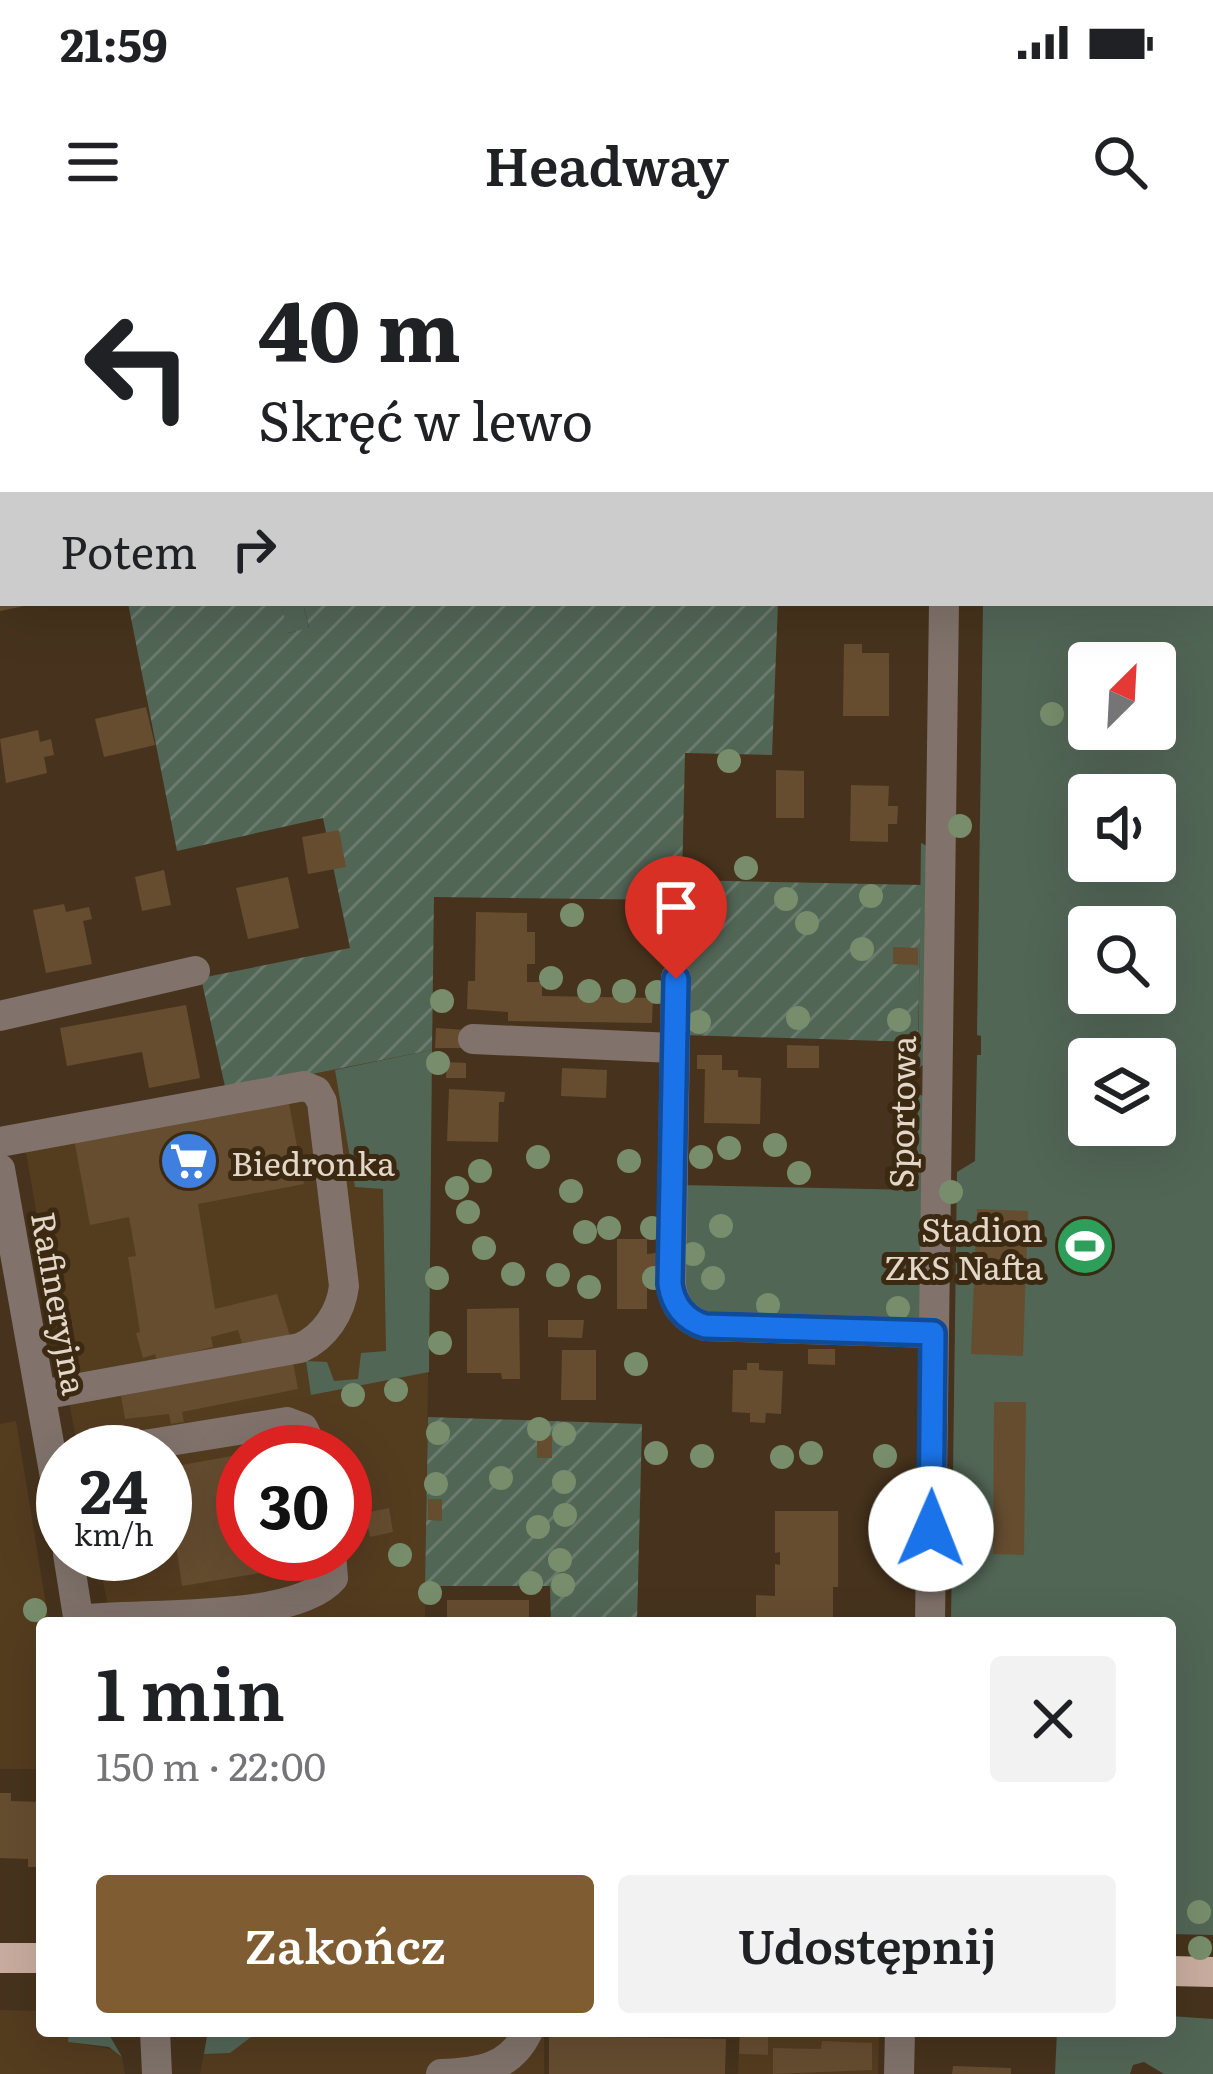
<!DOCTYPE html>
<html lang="pl">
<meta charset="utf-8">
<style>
:root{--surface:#fff;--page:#f2f2f2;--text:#202124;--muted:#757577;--accent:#7f5c32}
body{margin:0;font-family:Literata,serif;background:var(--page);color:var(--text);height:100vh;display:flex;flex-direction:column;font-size:45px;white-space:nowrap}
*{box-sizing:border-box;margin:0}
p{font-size:39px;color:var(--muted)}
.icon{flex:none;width:66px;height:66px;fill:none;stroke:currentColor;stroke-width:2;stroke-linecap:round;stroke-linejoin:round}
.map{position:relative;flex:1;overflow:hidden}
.panel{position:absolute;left:36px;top:1377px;width:1140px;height:420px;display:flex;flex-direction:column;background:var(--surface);border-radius:12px;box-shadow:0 12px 48px #0002}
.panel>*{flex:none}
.guide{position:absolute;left:0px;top:0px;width:1215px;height:366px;box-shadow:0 12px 48px #0002;background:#fff;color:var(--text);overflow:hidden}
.needle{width:78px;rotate:24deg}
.tools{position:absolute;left:1068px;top:402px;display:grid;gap:24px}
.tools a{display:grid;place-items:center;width:108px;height:108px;border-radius:12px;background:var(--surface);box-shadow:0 12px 48px #0002;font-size:60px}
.speed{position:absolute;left:36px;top:1185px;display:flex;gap:24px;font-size:60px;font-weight:700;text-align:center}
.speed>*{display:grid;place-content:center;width:156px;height:156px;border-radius:50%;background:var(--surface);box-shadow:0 12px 48px #0002;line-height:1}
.speed small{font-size:30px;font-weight:400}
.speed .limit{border:18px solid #d22;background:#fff;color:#111}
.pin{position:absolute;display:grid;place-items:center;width:102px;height:102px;color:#fff;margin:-123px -51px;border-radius:50% 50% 50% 0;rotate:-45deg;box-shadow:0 0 12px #0007}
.pin .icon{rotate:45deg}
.me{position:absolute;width:132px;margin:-66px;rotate:1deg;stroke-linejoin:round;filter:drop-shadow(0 0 9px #0008)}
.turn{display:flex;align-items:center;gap:42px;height:252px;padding:0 60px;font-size:54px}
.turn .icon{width:156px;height:156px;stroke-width:2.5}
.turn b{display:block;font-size:84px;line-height:102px}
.then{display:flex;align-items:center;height:114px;padding:0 60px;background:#0003;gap:24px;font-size:45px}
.round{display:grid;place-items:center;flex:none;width:126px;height:126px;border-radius:12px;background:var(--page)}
.headline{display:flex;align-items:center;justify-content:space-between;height:204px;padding:0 60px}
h1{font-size:72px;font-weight:600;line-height:90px}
.cta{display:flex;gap:24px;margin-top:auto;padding:24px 60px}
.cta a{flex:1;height:138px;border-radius:12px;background:var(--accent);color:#fff;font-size:48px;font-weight:600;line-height:138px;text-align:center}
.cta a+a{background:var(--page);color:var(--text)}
.status{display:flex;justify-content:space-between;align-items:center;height:84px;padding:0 60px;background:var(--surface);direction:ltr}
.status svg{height:33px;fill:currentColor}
header{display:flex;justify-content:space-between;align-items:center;height:156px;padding:0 60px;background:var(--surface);font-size:54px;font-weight:600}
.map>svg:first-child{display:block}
.built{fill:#543c1f;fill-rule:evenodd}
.green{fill:#526656;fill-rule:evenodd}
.garden{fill:url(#garden-furrows)}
.building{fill:#664d30}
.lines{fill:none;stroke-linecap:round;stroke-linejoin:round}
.minor{stroke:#81736c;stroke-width:30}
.major{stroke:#c9ad9f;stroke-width:30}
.tree{fill:#778d6b}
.route-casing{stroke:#114b97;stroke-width:30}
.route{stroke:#1a73e8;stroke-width:21}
.labels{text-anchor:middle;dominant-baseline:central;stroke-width:10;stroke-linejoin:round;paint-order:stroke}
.street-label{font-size:33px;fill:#e3d7c9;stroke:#3c2912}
.poi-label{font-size:33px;fill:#e3d7c9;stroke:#3c2912;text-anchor:start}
</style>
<div class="status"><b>21:59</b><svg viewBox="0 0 49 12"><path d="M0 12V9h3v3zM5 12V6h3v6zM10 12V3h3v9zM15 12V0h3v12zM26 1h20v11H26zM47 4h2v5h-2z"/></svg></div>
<header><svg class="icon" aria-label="menu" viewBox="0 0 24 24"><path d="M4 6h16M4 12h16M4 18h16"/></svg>Headway<svg class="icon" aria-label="search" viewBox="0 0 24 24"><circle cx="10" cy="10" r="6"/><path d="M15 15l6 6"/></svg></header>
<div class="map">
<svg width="1213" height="1834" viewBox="0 0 1213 1834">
<defs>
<pattern id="garden-furrows" width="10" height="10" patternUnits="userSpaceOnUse" patternTransform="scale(3)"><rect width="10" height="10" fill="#526656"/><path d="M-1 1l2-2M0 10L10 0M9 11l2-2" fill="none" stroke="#6b7b6d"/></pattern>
</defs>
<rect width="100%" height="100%" fill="#47331d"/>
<!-- built -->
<g class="built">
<path d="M432 810 425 1383H111L98 1314H165V1212H78L22 889ZM243 1212H345V1314H243Z"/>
<path d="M16 1181 49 1383H42V1529H0V1184Z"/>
<path d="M0 1770 42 1771V1791H69V1802L116 1810 122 1817 125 1834H0Z"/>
<path d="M208 1791H544V1834H200Z"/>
<path d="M740 1791H879L878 1834H738Z"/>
</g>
<!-- green -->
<g class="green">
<path d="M732 0H942L732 3Z"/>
<path d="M1213 42V1695L1170 1694V1383H951L957 932 975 921 977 815H981V796L977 795 983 363H1212ZM1089 423H1155V489H1089ZM1089 555H1155V621H1089ZM1089 687H1155V753H1089ZM1089 819H1155V885H1089Z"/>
<path d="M281 363H303L309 389 287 393Z"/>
<path d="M921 603 929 607 925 824 918 828Z"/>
<path d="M432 810 429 1132 311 1155 306 1121 327 1122 334 1141 358 1139 361 1113 386 1111 383 949 355 947 335 830Z"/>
<path d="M918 853 925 858 920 1077 917 1081 711 1078 680 1055 679 945 916 950Z"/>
<path d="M1170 1776 1213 1779V1834H1164L1144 1822 1133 1825 1130 1834H1055L1057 1791H1170Z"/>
<path d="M69 1791H107L122 1817 109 1807 68 1802Z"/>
<path d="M208 1791H259L230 1813 204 1814Z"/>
</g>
<!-- garden -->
<g class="garden">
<path d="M128 363H281L288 393 309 388 303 363H778L772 515 685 513 682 640 921 645 918 802 683 795 681 660 434 657 432 810 226 851 201 738 350 708 323 578 177 611Z"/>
<path d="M428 1177 642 1184 637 1383H551L550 1346H425Z"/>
</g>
<!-- building -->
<g class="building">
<path d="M0 363H29V365L0 371Z"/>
<path d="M844 404H862V413H889V476H843Z"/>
<path d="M146 467 155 505 104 517 95 479Z"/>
<path d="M38 490 40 502 51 499 54 515 44 517 47 533 6 543 0 499Z"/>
<path d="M776 530 804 531V578H776Z"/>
<path d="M851 545 889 546 888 566H898L897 584H888V602L850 601Z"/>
<path d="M339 590 346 627 308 634 302 597Z"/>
<path d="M164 630 171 665 142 671 135 637Z"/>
<path d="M288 637 299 688 248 699 236 648Z"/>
<path d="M64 664 66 672 89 667 92 679 83 681 92 724 46 733 33 670Z"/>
<path d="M476 672 527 673V692H535V724H527V742H542V756L653 758 652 783 508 781V772L467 769 468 741H475Z"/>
<path d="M893 707 918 708V725L893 724Z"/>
<path d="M186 765 200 838 149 848 142 812 67 826 60 788Z"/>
<path d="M436 788 466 790V808H435Z"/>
<path d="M787 805 819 806V828H787Z"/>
<path d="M697 815H722V830H738V837L761 838 760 884 704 883 705 829H697Z"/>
<path d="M447 822 466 823V838H446Z"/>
<path d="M562 828 607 830 606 858 561 856Z"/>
<path d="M449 849 505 852 504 862H499L498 902 447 901Z"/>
<path d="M288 858 304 944 198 964 215 1069 277 1054 290 1096 242 1103 238 1090 211 1097 213 1107 157 1121 155 1114 143 1118 136 1093 140 1092 128 1017 136 1016 129 977 90 985 74 899Z"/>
<path d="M977 969 1028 971 1023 1116 971 1114Z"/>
<path d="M617 999H647V1014L656 1013V1029H647V1069H617Z"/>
<path d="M519 1068 520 1139H502L501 1133H467V1069Z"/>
<path d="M548 1080H584L582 1098 548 1097Z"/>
<path d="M808 1109H835V1125L808 1124Z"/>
<path d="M562 1110H596V1160H561Z"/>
<path d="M293 1122 298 1149 182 1172 184 1182 171 1184 169 1174 125 1179 121 1156Z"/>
<path d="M747 1123H759V1130L783 1131 781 1174 766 1173 765 1183 750 1182V1173L732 1172 733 1130H747Z"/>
<path d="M994 1162H1026L1024 1315 993 1314Z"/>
<rect x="537" y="1196" width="15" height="22"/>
<path d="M243 1214V1314H301L303 1326 182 1346 165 1228Z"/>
<path d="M428 1259H442V1281L428 1280Z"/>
<path d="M389 1268 393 1292 370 1297 365 1273Z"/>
<path d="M775 1271H838V1347H833V1378L756 1383V1355L775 1356V1324L780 1325V1312L775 1313Z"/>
<rect x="447" y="1360" width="82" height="23"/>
<path d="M0 1553H11V1561L42 1562V1627H28V1619L0 1618Z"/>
<path d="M740 1791H768V1815L739 1814Z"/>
<path d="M549 1796 726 1799 725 1834H549Z"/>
<path d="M822 1801 872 1803V1830L773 1834V1808L821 1809Z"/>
<path d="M953 1826 1011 1828V1834H952Z"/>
</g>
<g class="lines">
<!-- minor -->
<g class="minor">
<path d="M952 3 953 0"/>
<path d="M0 94 3 93"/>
<path d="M676 738 671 1044C673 1065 685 1080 705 1086L933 1093"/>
<path d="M0 776 195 731"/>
<path d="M473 799 673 808"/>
<path d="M0 902 304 846 316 851 322 862 344 1046C341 1072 325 1097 300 1108L41 1155"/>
<path d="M0 929 63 1282"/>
<path d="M101 1212 287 1182 303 1188 314 1212"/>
<path d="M68 1314 79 1383"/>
<path d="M79 1380C138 1372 294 1384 333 1338L331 1314"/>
<path d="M930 1383 944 363"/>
<path d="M155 1791 157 1834"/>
<path d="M441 1834C479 1833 511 1828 528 1791"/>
<path d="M899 1834 900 1791"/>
</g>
<!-- major -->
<g class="major">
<path d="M0 1718H42"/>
<path d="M1170 1731 1213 1732"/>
</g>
</g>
<!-- trees -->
<g class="tree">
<circle cx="1052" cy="474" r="12"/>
<circle cx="729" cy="521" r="12"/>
<circle cx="960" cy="586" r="12"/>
<circle cx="746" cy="628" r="12"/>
<circle cx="712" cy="655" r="12"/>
<circle cx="871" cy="656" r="12"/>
<circle cx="786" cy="659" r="12"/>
<circle cx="572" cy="675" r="12"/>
<circle cx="807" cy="683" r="12"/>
<circle cx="862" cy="709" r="12"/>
<circle cx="551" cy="738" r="12"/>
<circle cx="589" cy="751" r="12"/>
<circle cx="624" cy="751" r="12"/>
<circle cx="657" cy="752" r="12"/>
<circle cx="442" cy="761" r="12"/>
<circle cx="798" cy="778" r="12"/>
<circle cx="899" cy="780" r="12"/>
<circle cx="699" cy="782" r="12"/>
<circle cx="438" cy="823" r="12"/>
<circle cx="775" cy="905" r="12"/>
<circle cx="729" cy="908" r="12"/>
<circle cx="538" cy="917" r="12"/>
<circle cx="701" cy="917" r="12"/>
<circle cx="629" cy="921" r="12"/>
<circle cx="480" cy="931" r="12"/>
<circle cx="799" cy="933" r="12"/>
<circle cx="457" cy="948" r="12"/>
<circle cx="571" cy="951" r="12"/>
<circle cx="951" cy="952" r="12"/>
<circle cx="468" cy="972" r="12"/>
<circle cx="721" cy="986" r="12"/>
<circle cx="609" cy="988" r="12"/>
<circle cx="652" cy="988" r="12"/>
<circle cx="585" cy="992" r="12"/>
<circle cx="484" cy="1008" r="12"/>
<circle cx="693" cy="1014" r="12"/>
<circle cx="513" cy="1034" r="12"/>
<circle cx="558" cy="1035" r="12"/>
<circle cx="437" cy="1038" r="12"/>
<circle cx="654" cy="1038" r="12"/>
<circle cx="713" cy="1038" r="12"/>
<circle cx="589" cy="1047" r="12"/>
<circle cx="768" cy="1065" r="12"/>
<circle cx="898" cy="1068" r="12"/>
<circle cx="440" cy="1103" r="12"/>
<circle cx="636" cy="1124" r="12"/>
<circle cx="396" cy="1150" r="12"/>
<circle cx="353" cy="1155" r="12"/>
<circle cx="539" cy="1189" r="12"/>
<circle cx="438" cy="1193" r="12"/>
<circle cx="564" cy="1194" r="12"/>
<circle cx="656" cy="1213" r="12"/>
<circle cx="811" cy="1213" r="12"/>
<circle cx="702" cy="1216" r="12"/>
<circle cx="885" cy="1216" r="12"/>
<circle cx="782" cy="1217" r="12"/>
<circle cx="501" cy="1238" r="12"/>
<circle cx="564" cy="1242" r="12"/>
<circle cx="436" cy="1244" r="12"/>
<circle cx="565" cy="1275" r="12"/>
<circle cx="538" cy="1287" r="12"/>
<circle cx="400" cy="1315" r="12"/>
<circle cx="560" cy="1320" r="12"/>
<circle cx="531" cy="1343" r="12"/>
<circle cx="563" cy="1345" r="12"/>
<circle cx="430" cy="1353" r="12"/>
<circle cx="35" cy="1370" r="12"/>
<circle cx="1199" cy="1672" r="12"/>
<circle cx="1200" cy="1708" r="12"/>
</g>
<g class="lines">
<defs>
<path id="route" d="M676 739 670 1044C673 1065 685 1080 705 1086L933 1093 931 1289"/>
</defs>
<!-- route casing -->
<use href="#route" class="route-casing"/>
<!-- route -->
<use href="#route" class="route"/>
</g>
<!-- icons -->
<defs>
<symbol id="supermarket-disc" viewBox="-11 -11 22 22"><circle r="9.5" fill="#3f7fe0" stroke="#3c2912"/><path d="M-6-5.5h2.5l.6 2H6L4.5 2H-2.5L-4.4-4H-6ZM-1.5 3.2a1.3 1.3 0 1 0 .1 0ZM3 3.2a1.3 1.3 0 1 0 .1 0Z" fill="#fff"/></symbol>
<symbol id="stadium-disc" viewBox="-11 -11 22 22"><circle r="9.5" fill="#2e9e5b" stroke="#3c2912"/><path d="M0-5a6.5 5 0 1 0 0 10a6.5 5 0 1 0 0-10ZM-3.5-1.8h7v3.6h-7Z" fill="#fff"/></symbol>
</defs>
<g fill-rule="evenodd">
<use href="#supermarket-disc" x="156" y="888" width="66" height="66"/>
<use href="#stadium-disc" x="1052" y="973" width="66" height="66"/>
</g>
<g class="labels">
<!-- street labels -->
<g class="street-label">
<text transform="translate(900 872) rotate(-89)">Sportowa</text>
<text transform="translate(61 1063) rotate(80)">Rafineryjna</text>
</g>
<!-- poi labels -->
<g class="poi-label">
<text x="231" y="921">Biedronka</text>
<text x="1043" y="987" text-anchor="end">Stadion<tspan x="1043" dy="38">ZKS Nafta</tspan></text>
</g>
</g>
</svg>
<div class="tools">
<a><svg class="needle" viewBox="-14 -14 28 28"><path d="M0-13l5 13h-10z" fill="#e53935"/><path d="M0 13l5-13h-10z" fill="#757577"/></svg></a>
<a><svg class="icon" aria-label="sound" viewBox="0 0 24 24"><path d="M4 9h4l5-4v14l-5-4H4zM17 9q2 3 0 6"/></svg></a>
<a><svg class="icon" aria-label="search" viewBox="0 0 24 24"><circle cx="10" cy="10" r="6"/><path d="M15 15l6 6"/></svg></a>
<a><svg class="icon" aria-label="layers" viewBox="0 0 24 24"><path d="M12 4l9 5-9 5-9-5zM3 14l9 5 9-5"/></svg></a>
</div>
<div class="speed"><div>24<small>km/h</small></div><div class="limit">30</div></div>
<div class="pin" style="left:676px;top:739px;background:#d93025"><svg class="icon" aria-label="arrive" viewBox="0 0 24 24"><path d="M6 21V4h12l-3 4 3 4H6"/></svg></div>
<svg class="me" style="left:931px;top:1289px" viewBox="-20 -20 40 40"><circle r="19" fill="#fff"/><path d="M0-13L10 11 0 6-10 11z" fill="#1a73e8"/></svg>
<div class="guide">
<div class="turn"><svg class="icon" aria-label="left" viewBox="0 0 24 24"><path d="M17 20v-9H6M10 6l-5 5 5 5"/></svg><div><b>40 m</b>Skręć w lewo</div></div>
<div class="then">Potem<svg class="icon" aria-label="right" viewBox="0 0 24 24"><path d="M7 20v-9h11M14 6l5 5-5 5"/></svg></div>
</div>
<section class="panel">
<div class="headline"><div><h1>1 min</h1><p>150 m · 22:00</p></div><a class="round"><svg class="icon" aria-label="close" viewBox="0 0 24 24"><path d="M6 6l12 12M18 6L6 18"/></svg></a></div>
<div class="cta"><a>Zakończ</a><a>Udostępnij</a></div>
</section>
</div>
